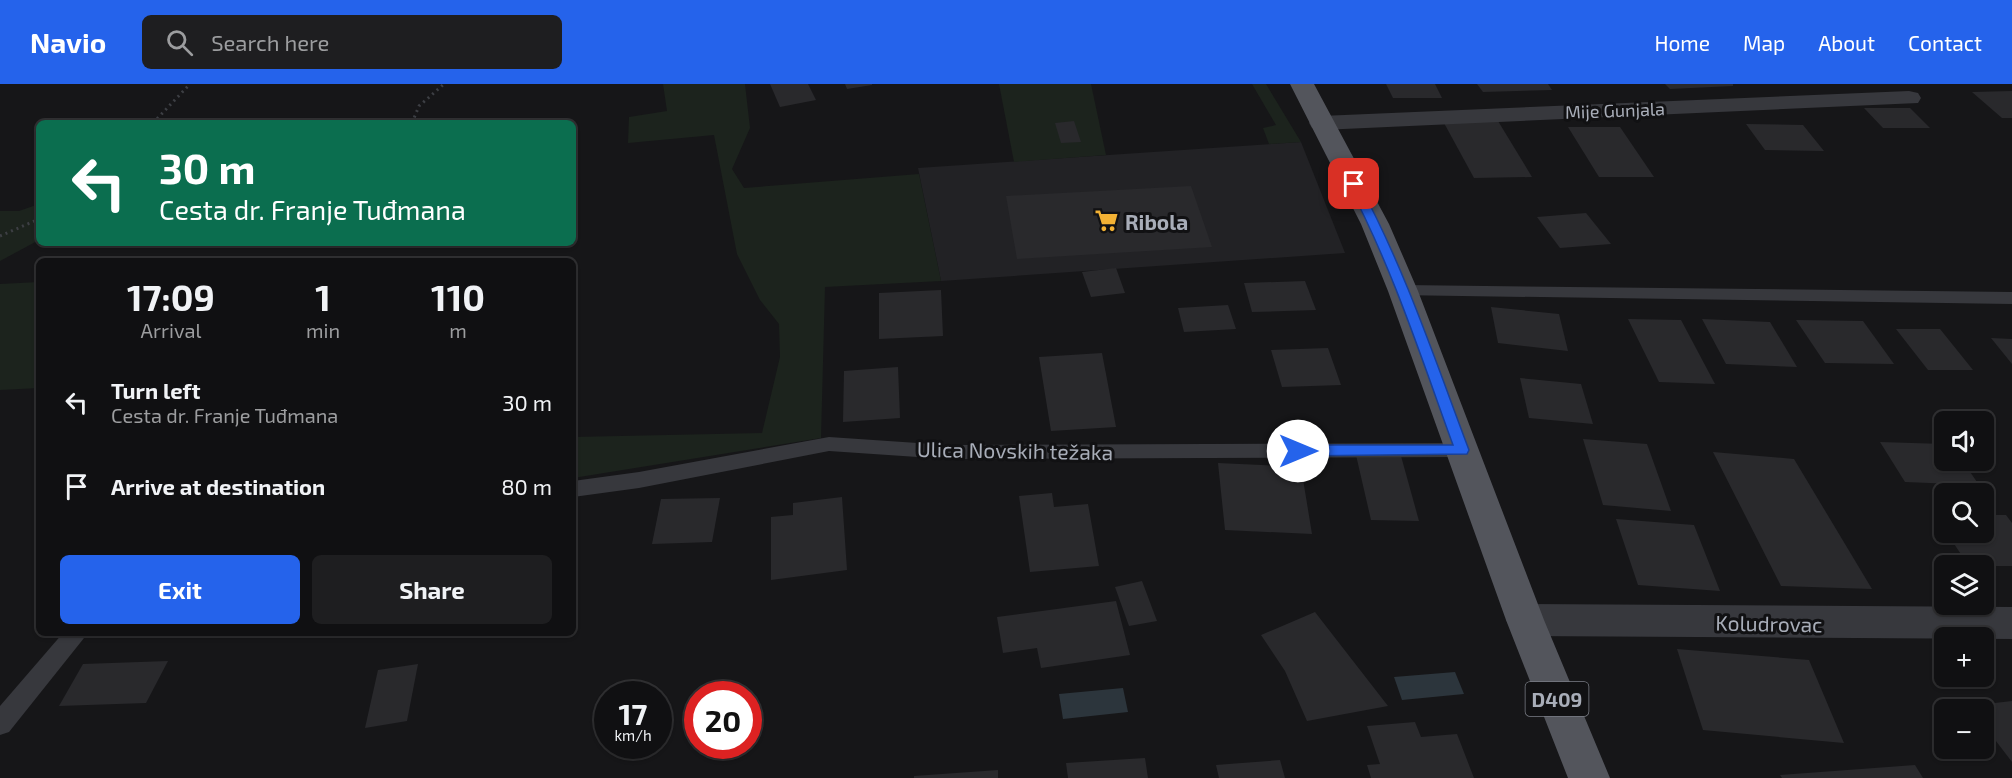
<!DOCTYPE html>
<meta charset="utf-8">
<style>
:root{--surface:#101012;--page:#1e1e20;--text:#f1f3f6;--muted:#9c9d9f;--line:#303032;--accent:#2563eb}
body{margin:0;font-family:"Exo 2",sans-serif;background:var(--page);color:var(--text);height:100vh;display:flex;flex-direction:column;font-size:22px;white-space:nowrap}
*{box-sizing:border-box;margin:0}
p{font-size:20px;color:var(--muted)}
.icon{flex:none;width:33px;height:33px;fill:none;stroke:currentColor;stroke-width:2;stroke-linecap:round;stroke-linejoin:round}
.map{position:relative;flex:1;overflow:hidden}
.side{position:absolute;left:36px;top:174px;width:540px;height:378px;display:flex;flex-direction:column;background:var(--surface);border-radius:9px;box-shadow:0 2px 4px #0004,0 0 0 2px var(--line)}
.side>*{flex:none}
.banner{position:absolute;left:36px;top:36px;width:540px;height:126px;border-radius:9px;box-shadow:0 2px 4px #0004,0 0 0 2px var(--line);background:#0b6e4f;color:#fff;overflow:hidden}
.fabs{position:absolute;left:1934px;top:327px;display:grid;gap:12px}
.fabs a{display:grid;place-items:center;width:60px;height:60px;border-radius:9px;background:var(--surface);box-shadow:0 2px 4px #0004,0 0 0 2px var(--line);font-size:30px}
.speed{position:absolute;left:594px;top:597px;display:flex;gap:12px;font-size:30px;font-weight:700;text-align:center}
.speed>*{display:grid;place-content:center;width:78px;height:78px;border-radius:50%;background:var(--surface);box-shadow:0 2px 4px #0004,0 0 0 2px var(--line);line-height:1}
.speed small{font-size:15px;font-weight:400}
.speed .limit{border:9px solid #d22;background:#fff;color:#111}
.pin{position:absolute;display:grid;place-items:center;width:51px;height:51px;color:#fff;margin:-26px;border-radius:12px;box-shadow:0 3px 9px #0006}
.me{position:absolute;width:66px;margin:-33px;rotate:90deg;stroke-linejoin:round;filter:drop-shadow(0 0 4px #0008)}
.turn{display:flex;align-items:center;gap:21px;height:126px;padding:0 24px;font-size:27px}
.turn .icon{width:78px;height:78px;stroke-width:2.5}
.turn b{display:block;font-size:42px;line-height:51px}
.eta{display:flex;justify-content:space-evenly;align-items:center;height:102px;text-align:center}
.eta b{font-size:36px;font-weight:700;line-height:42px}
.cta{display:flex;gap:12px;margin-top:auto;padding:12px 24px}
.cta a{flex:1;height:69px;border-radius:9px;background:var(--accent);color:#fff;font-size:24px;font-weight:700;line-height:69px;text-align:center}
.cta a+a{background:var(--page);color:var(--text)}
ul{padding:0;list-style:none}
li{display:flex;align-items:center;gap:18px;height:84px;padding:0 24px}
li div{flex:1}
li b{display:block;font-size:22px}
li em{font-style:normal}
header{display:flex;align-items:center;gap:36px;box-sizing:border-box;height:84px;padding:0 30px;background:var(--accent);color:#fff}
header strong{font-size:28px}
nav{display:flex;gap:33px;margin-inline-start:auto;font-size:21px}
.search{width:420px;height:54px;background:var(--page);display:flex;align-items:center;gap:15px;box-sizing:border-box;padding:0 21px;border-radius:9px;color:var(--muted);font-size:22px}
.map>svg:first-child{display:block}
.built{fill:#222225}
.green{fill:#1c231d}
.water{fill:#2c353c}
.building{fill:#29292c}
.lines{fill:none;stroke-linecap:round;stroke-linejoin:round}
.path{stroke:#3d3f44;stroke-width:3;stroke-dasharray:2 4;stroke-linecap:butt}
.service{fill:#37383d;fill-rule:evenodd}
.minor{fill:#37383d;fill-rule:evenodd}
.primary{fill:#53555c;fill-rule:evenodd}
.route{fill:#2563eb;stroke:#184099;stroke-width:1.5}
.labels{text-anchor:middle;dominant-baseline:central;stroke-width:6;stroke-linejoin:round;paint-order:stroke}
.far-street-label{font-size:18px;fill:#a8adb8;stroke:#111113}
.shield{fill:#111113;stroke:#7b7e86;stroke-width:1.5}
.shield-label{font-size:20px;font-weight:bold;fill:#a8adb8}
.poi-label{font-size:21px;font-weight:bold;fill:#a8adb8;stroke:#111113;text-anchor:start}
.street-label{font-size:21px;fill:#a8adb8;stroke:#111113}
</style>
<header>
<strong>Navio</strong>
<div class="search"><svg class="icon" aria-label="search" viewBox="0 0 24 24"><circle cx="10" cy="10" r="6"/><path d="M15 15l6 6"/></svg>Search here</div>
<nav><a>Home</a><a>Map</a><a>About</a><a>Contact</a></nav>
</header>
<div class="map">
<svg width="2012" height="694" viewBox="0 0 2012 694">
<rect width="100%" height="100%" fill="#161618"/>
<!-- built -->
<path class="built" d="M1301 58 1345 169 941 197 918 84Z"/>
<!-- green -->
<g class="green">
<path d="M663 0H745L750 44 732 85 744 104 919 90 941 197 825 203 821 354 573 394V353L762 349 780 273 779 240 760 216 737 170 714 51 628 59 629 33 667 27Z"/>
<path d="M999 0H1091L1106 71 1014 78Z"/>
<path d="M1252 0H1266L1301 58 1269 60 1263 44 1276 41Z"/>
<path d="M39 120V156L0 177V127H19Z"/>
<path d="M39 198V304L0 306V200Z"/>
</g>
<!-- water -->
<g class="water">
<path d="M1455 588 1464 610 1402 616 1394 593Z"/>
<path d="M1123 604 1128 628 1063 635 1059 610Z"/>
</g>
<!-- building -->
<g class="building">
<path d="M770 0H808L816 16 780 23Z"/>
<path d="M845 0H872V1L847 5Z"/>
<path d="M1386 0H1435L1442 14H1393Z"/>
<path d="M1477 0H1548L1552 6 1483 8Z"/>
<path d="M1665 0H1733V2L1670 5Z"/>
<path d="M2012 7V34H2002L1972 8Z"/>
<path d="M1864 24H1910L1930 44H1883Z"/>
<path d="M1074 37 1081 58 1061 59 1055 39Z"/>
<path d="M1498 37 1532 93 1474 94 1444 39Z"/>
<path d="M1746 40 1803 41 1824 67 1765 66Z"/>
<path d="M1568 43H1620L1654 93H1599Z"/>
<path d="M1191 102 1212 163 1017 175 1006 112Z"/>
<path d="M1586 129 1611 160 1560 164 1537 133Z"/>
<path d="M1116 184 1125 209 1091 213 1082 188Z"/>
<path d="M1305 197 1316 226 1252 228 1244 199Z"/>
<path d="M941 206 943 252 879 255V209Z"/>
<path d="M1228 221 1236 245 1184 248 1178 224Z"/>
<path d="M1491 223 1559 230 1568 267 1498 259Z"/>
<path d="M1628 235 1681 236 1715 300 1659 298Z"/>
<path d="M1702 235 1770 238 1797 283 1726 280Z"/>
<path d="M1796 236 1863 237 1894 280 1825 279Z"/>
<path d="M1896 245H1940L1973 286H1928Z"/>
<path d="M1991 254 2012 255V280Z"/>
<path d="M1328 264 1341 301 1282 303 1271 266Z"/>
<path d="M1102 269 1116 343 1051 347 1039 273Z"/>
<path d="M898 283 900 334 843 338 844 287Z"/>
<path d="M1520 294 1581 300 1593 340 1529 334Z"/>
<path d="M1583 355 1647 360 1671 427 1603 421Z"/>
<path d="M1880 358 1944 360V376H1962L1979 401 1905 398Z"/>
<path d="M1713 368 1794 375 1872 505 1781 502Z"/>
<path d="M1356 371 1401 372 1419 437 1371 436Z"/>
<path d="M1218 379 1301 383 1312 450 1225 446Z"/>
<path d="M1052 409 1054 423 1088 420 1099 482 1030 488 1019 412Z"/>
<path d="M842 413 847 486 771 496V433L793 431V419Z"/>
<path d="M720 414 712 458 652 460 661 415Z"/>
<path d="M1983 431H2006L2012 439V482H1969L1946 448H1983Z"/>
<path d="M1616 435 1694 441 1720 507 1638 501Z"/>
<path d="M1142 497 1157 537 1129 542 1115 503Z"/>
<path d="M1116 517 1130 571 1041 584 1037 564 1003 569 997 533Z"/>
<path d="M1315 528 1388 622 1307 637 1285 587 1261 551Z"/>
<path d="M1677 565 1809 576 1844 659 1703 646Z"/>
<path d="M168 577 146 619 59 622 83 580Z"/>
<path d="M418 580 407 637 365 644 378 586Z"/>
<path d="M2012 617V678L1983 640V626H1972L1969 622Z"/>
<path d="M1415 638 1421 653 1457 650 1474 694H1371L1367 681 1380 680 1367 642Z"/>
<path d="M1145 674 1148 694H1068L1066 679Z"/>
<path d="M1280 676 1285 694H1219L1216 681Z"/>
<path d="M1915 681 1923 694H1782L1780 691Z"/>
<path d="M998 686V694H914V692Z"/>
</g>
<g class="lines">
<!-- path -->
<g class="path">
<path d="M153 39 190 0"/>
<path d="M412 39 419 22 444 0"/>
<path d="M0 152 39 135"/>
</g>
<!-- service -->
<g class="service">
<path d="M1403 201 2012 208V220L1397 211 1394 207 1397 203Z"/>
<path d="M829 353 947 361 1462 359 1469 361 1472 366 1469 371 1462 373 947 375 829 367 639 404 573 413V397L639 388Z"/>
<path d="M63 549H88L9 648 0 651V622Z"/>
</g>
<!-- minor -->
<g class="minor">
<path d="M1909 7 1918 9 1921 14 1918 19 1321 46 1312 44 1309 39 1312 34 1321 32Z"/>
<path d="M1525 520 2012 523V555L1525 552 1512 547 1506 536 1512 525Z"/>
</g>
<!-- primary -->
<path class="primary" d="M1290 0H1314L1389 140 1418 207 1544 536 1610 694H1568L1506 536 1388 207 1361 140Z"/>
</g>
<!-- route -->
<path class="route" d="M1354 97 1359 100C1405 185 1435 276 1469 366L1467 370 1298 372 1291 367 1298 361H1453C1421 273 1392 183 1348 100Z"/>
<!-- icons -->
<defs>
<symbol id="supermarket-bare" viewBox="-9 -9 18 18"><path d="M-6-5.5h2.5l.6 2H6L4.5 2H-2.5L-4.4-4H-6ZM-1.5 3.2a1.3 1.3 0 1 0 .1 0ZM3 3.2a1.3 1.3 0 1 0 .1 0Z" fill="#f2b134" stroke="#111113" stroke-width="2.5" paint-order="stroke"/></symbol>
</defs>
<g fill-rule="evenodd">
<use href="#supermarket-bare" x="1090" y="120" width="33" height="33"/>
</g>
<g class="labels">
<!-- far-street labels -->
<g class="far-street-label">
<text transform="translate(1615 26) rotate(-2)">Mije Gunjala</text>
</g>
<!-- shield labels -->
<rect class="shield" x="1525.5" y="598" width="63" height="34" rx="4.5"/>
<g class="shield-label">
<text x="1557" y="615">D409</text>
</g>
<!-- poi labels -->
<g class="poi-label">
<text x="1125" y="137">Ribola</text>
</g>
<!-- street labels -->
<g class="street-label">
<text transform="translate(1015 366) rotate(1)">Ulica Novskih težaka</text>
<text transform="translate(1769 539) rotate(1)">Koludrovac</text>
</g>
</g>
</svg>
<div class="fabs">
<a><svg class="icon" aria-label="sound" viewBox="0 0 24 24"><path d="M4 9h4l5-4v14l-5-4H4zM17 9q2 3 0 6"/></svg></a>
<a><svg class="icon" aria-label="search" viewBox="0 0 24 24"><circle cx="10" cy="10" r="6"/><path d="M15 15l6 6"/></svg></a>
<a><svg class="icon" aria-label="layers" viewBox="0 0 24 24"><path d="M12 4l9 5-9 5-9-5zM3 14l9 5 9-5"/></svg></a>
<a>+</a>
<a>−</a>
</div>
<div class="speed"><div>17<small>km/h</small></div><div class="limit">20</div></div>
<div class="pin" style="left:1354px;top:100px;background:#d93025"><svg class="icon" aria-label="arrive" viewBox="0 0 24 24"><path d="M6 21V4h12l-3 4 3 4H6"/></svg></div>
<svg class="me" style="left:1298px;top:367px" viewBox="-20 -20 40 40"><circle r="19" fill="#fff"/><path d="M0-13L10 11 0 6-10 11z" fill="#2563eb"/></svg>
<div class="banner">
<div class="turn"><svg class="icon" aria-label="left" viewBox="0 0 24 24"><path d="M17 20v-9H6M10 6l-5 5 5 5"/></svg><div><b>30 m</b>Cesta dr. Franje Tuđmana</div></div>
</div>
<section class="side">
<div class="eta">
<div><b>17:09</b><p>Arrival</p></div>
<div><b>1</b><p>min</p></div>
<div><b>110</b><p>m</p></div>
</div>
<ul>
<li><svg class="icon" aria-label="left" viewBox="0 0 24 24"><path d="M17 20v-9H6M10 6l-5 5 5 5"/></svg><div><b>Turn left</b><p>Cesta dr. Franje Tuđmana</p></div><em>30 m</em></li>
<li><svg class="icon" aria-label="arrive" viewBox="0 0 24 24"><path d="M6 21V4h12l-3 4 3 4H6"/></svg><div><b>Arrive at destination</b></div><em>80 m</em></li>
</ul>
<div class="cta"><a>Exit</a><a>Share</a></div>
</section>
</div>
